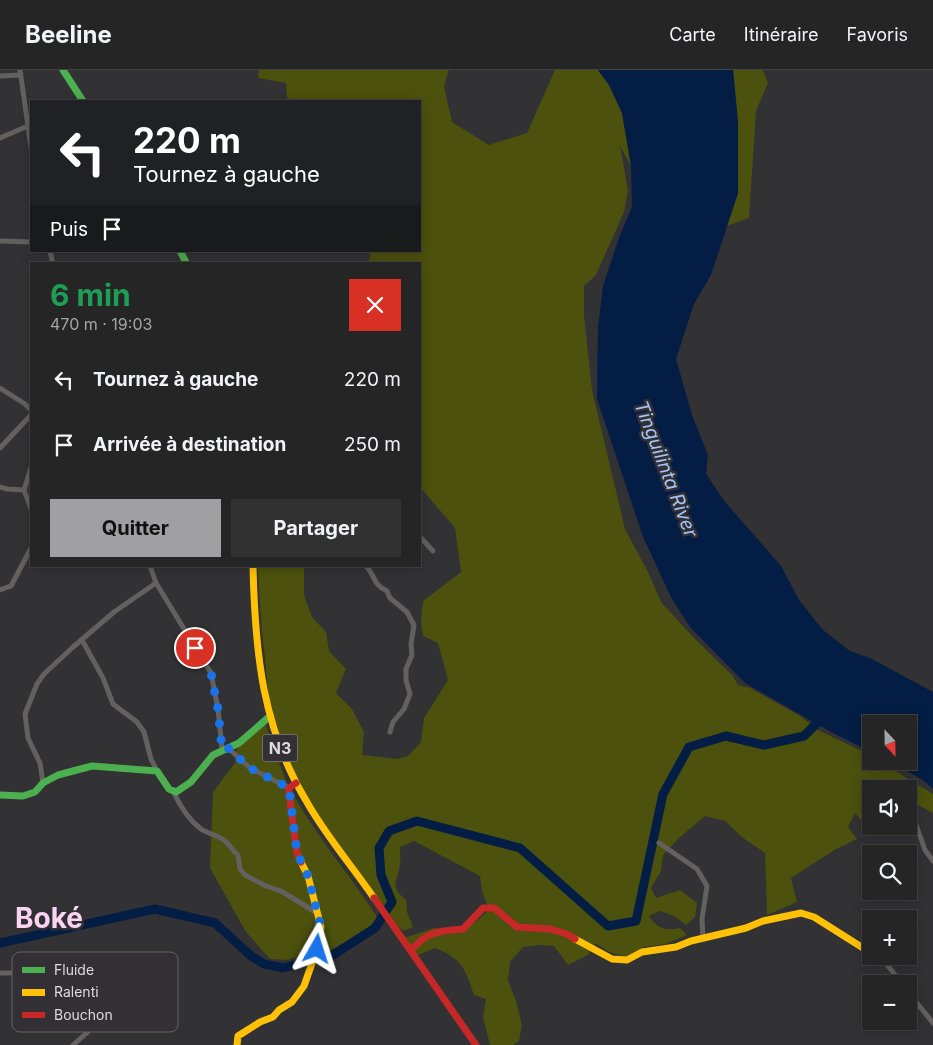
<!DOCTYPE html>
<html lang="fr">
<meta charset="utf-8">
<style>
:root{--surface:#262526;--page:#323132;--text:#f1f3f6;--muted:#a4a5a7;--line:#424243;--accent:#a0a0a2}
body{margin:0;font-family:Inter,sans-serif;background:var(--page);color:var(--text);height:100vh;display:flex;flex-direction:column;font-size:19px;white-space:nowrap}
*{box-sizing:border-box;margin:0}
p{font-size:16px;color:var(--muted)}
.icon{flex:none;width:28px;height:28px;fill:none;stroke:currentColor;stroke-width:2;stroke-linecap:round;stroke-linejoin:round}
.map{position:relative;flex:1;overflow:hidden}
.drawer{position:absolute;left:30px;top:192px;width:391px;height:305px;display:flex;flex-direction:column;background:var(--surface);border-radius:0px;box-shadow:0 2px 12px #0003,0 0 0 1px var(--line)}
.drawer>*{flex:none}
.guide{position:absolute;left:30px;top:30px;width:391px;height:152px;border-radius:0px;box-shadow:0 2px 12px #0003,0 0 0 1px var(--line);background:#202124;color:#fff;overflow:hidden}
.needle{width:32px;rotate:158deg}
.fabs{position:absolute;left:862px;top:645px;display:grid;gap:10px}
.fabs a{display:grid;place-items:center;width:55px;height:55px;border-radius:0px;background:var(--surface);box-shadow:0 2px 12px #0003,0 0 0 1px var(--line);font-size:25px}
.pin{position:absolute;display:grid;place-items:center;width:42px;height:42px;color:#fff;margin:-21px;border:2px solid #fff;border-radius:50%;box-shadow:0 1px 5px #0007}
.me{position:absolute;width:55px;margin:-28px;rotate:6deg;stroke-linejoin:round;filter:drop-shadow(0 0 4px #0008)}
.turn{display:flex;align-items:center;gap:18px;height:105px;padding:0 20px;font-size:22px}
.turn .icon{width:65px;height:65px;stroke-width:2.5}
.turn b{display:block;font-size:35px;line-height:42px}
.then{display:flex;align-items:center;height:48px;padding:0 20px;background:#0003;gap:10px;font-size:19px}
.round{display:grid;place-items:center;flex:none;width:52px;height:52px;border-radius:0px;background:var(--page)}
.overview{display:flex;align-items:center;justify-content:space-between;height:85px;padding:0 20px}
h1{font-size:30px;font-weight:700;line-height:38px;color:#1e9e55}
.action{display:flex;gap:10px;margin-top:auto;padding:10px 20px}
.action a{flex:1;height:58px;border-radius:0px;background:var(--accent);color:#111;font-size:20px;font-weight:700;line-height:58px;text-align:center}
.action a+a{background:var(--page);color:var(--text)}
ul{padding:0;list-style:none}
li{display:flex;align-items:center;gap:15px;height:65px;padding:0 20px}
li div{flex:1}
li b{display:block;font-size:19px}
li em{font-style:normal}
header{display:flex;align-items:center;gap:30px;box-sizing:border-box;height:70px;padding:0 25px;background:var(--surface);border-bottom:1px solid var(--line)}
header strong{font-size:24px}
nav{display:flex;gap:28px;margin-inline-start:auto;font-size:18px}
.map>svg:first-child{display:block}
.green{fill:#4c510d}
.water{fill:#041d44}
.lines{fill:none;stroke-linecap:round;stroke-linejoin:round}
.river{stroke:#041d44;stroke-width:9}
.street{stroke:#626160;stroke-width:5}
.fast{stroke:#4caf50;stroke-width:7}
.slow{stroke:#ffc107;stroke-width:7}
.jam{stroke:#c62828;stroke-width:7}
.route{stroke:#1a73e8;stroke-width:9;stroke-dasharray:0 16.2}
.labels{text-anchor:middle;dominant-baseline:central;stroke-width:5;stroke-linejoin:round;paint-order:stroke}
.shield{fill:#323034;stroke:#a9a8ab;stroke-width:1}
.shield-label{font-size:16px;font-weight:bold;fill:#dcdbde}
.water-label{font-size:19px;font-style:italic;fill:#a2c6fa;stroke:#323034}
.town-label{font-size:28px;font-weight:bold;fill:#fcd4f3;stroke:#323034}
.key{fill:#323034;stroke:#656367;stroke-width:1}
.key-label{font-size:14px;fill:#dcdbde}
</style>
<header>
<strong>Beeline</strong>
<nav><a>Carte</a><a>Itinéraire</a><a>Favoris</a></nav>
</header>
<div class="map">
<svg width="933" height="975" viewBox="0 0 933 975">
<rect width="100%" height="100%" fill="#323133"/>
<!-- green -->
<g class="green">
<path d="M259 0H449L444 16 452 52 489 75 527 63 555 0H598L609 15 622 43 631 96 620 76 628 120 624 142 596 205 584 216V245L592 320 625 459 648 502 661 532 694 568 733 606 738 615 750 618 800 646 818 660 868 684 871 686V691H879L933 724V743L909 730V719H871V756H881L882 758 870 761 855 743 848 757 857 769 836 779 791 808 797 832 767 845 765 783 743 768 725 751 705 746 679 768 663 785 661 801 651 818 656 828 680 820 697 833 695 847 686 855 674 846 660 841 649 846C658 859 665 861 680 858L687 865 665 874 644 877 626 887 609 882 595 873 588 885 568 895 554 876 541 875 523 877 510 892 508 910 516 931 522 955 519 971 513 975H490L483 947 486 929 474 925C465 898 462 889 435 878L416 886 404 868 434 858 457 862 474 853 489 840 482 821 480 806 414 771 400 777C400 782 401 789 400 794 398 812 388 815 406 830L407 842 413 857 404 861 386 848C347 790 299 728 277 662 269 638 267 612 265 587 261 557 259 527 258 496H302L304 498V525L312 547 326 562 329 581 346 599 336 623 352 639 364 662 362 685 397 689 408 686 421 672 424 648 448 610 438 573 423 566 421 552 423 531 461 502 455 458 420 417V194H369L370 181H420V31H292L287 27 286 13 258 8Z"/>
<path d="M733 0H763L768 13 756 41 749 148 727 156 738 123V52Z"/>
<path d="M265 653C274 675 281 704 293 724 317 767 350 805 377 847L370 858 331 880 286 890 270 889 246 862 210 798 213 722 235 693 238 669Z"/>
</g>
<!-- water -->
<path class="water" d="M598 0H733L738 52V123L711 205 694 234 676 289 692 345 708 385 706 404 725 432 781 496 799 530 823 560 850 581 870 588 933 622V719L923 710 889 691H909V654H871V682L831 662 745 613 690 557 672 529 643 467 597 329 598 257 603 216 620 165 632 137 631 96 622 43 609 15Z"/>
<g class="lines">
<!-- river -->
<path class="river" d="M0 873 155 839 215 853 251 886 264 894 283 898 333 885 375 858 392 832 381 805 379 778 389 761 417 751 520 778 608 856 636 851 663 724 689 677 726 666 764 675 804 666 824 646"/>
<!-- street -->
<g class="street">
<path d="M20 0 31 77"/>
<path d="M0 6 20 5"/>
<path d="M0 68 28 56"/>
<path d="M0 171 31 172"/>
<path d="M50 181 53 194"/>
<path d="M0 318 25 334 31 340"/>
<path d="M0 378 31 345"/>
<path d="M31 398 24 420 31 439"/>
<path d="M0 417 7 419 24 420"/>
<path d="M420 467 433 481"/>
<path d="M150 496 156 513 211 603 218 639 222 679"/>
<path d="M366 496C376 506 372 514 387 521L390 528 407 542 414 555 411 574 412 585 406 599V610L410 624 404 639 393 652 390 662"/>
<path d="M0 520 11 516 31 478"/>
<path d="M82 570 103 608 113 634 137 652 144 662 151 689 157 701"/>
<path d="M228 678 250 698 289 718"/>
<path d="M43 713 40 693 28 668 25 644 37 614 44 604 72 578 114 542 156 513"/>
<path d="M173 721C179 734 189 750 201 759 208 764 218 765 225 771 231 775 232 781 238 785L240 799 245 805 266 816 281 821 317 843"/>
<path d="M915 752 925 780 933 791"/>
<path d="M659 773 697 799 707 816 702 849 703 868"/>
<path d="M876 886 885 892 902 914"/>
<path d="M71 891C74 921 102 929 126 940"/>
<path d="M0 903H19L36 906 48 915 90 924"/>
<path d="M909 923 933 953"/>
<path d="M73 975 99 952C109 953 117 942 127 939 138 936 151 941 163 943"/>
</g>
<!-- fast -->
<g class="fast">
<path d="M63 0 83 31"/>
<path d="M180 181 187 194"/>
<path d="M0 725 23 726 35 722 43 713 58 705 92 696 157 701 169 719 176 722 191 712 213 685 239 673 269 647"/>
</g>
<!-- slow -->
<g class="slow">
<path d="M253 496C255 582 262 659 308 734 327 767 352 796 374 828"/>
<path d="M575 869 612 889 627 890 642 882 676 877 691 871 746 858 763 851 801 843 814 847 871 883"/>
<path d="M237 975 238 966 260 952 273 947 279 940 292 932 304 916 317 879 321 857 308 806 301 792"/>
</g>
<!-- jam -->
<g class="jam">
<path d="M296 713 289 718V723L297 783 301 792"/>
<path d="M374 828 476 975"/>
<path d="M411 881C426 861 439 861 463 859L483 838H494L517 857 550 859 567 864 575 869"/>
</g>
</g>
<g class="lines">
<!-- route -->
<path class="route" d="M195 578 211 603 218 639 222 679 228 678 250 698 289 718 297 783 308 806 321 857 317 879"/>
</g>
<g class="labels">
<!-- shield labels -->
<rect class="shield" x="262.5" y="664.5" width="35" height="27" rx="4"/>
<g class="shield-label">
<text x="280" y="678">N3</text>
</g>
<!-- water labels -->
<g class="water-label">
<text transform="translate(666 399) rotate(69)">Tinguilinta River</text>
</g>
<!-- town labels -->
<g class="town-label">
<text x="49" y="848">Boké</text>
</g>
</g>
<!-- legend -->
<rect x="12" y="882" width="166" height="80" rx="8" class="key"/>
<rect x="22" y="897" width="23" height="6" fill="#4caf50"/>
<rect x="22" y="919" width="23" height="7" fill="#ffc107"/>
<rect x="22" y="942" width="23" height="6" fill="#c62828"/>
<g class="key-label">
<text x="54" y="905">Fluide</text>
<text x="54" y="927">Ralenti</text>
<text x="54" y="950">Bouchon</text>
</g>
</svg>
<div class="fabs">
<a><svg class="needle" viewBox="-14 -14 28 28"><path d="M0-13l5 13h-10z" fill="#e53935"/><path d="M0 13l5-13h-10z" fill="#a4a5a7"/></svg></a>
<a><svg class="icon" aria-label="sound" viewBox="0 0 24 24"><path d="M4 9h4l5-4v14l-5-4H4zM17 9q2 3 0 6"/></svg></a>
<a><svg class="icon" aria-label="search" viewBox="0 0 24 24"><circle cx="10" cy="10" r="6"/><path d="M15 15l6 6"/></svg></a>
<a>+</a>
<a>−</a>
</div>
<div class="pin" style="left:195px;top:578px;background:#d93025"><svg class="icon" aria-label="arrive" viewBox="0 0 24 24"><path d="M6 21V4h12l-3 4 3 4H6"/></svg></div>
<svg class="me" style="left:317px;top:879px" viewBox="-20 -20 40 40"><path d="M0-17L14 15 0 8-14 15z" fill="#1a73e8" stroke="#fff" stroke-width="4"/></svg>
<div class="guide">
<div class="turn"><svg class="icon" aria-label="left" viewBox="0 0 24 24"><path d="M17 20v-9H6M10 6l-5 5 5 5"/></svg><div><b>220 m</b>Tournez à gauche</div></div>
<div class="then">Puis<svg class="icon" aria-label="arrive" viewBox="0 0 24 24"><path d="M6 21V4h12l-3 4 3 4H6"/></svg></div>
</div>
<section class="drawer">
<div class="overview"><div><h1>6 min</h1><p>470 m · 19:03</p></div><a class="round" style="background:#d93025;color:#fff"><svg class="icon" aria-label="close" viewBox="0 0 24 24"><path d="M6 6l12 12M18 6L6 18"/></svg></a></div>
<ul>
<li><svg class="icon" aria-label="left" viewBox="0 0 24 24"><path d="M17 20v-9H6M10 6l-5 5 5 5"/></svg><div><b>Tournez à gauche</b></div><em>220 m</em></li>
<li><svg class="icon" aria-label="arrive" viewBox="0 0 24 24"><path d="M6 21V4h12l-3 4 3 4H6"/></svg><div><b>Arrivée à destination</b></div><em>250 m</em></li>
</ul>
<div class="action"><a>Quitter</a><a>Partager</a></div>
</section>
</div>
